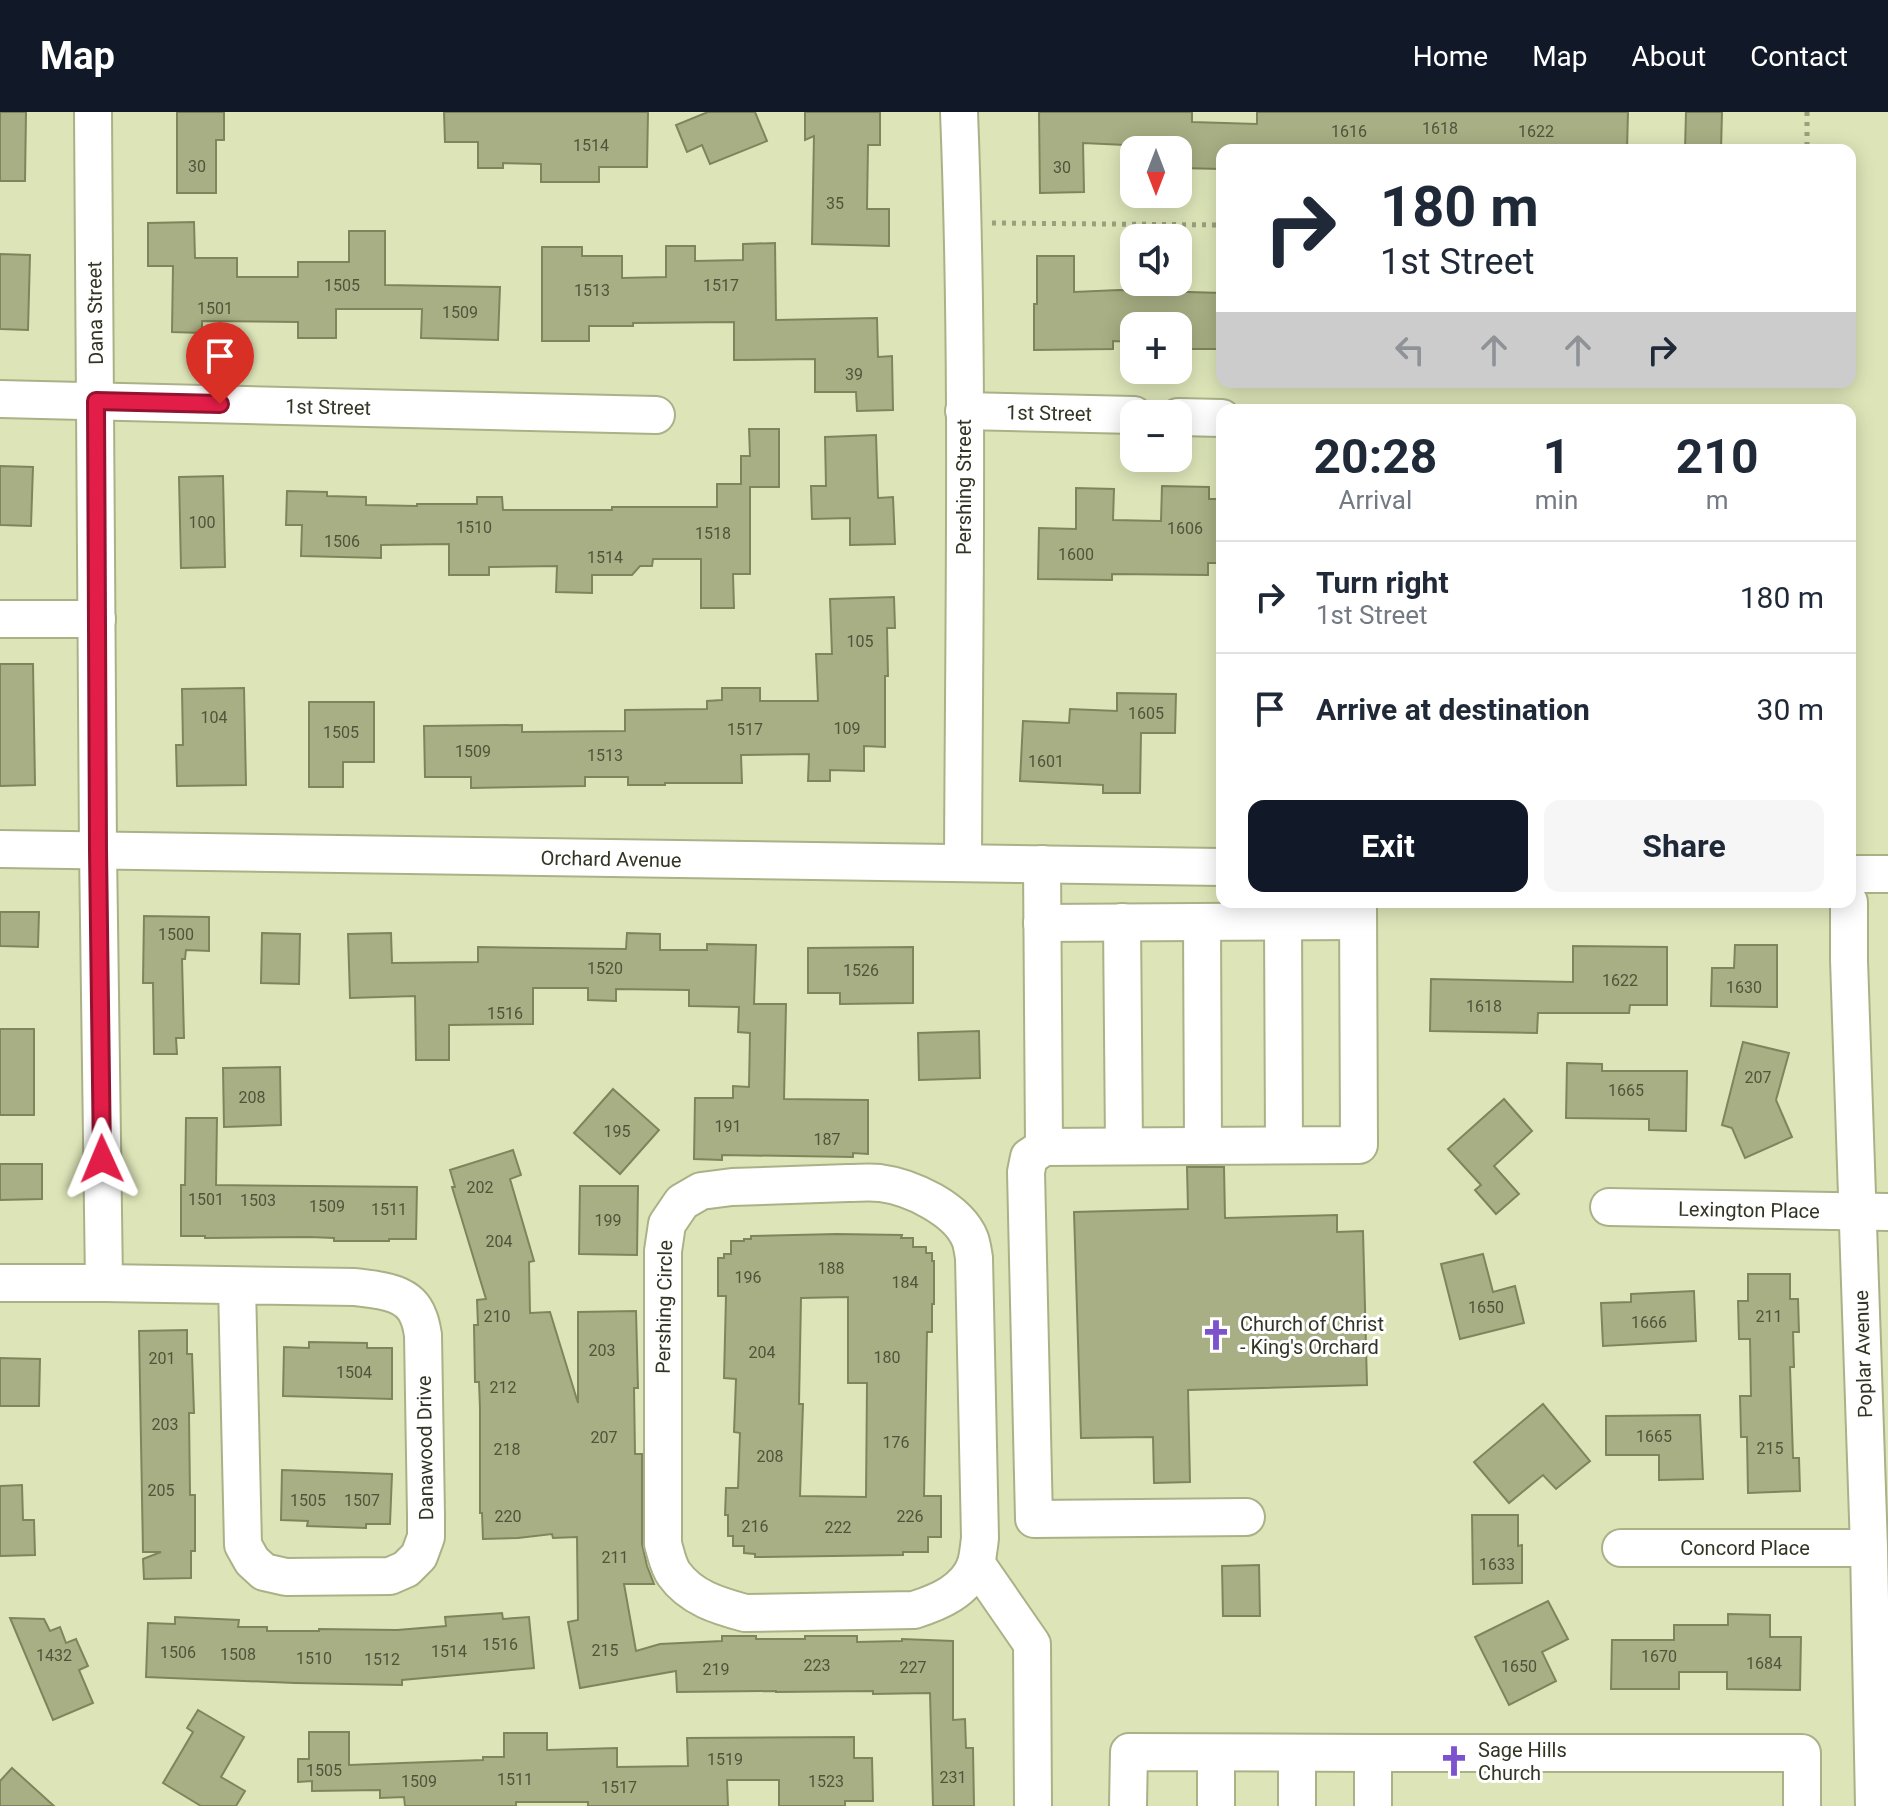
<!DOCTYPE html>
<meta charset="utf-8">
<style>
:root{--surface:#fff;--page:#f6f6f7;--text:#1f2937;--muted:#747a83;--line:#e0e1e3;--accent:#111827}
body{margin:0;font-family:Roboto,sans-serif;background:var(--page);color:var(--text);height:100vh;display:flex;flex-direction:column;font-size:30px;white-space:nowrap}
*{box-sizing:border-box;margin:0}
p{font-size:26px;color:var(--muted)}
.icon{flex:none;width:44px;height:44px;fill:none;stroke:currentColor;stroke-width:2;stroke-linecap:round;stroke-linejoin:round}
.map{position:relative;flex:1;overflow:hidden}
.details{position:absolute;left:1216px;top:292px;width:640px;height:504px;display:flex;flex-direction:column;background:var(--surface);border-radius:16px;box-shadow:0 4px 20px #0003}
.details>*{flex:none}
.hud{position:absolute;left:1216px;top:32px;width:640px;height:244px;border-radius:16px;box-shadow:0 4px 20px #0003;background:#fff;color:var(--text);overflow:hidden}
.needle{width:52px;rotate:180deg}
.buttons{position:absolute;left:1120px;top:24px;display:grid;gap:16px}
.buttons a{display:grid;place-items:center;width:72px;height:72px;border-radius:16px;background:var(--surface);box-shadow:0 4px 20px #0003;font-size:40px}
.pin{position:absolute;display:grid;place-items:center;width:68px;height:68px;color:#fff;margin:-82px -34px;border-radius:50% 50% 50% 0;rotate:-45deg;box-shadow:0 0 8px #0007}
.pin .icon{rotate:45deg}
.me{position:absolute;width:88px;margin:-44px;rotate:359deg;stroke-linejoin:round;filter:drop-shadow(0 0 6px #0008)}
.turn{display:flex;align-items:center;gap:28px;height:168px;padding:0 32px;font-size:36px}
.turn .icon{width:104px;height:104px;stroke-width:2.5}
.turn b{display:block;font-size:56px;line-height:68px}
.lanes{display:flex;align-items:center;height:76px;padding:0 32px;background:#0003;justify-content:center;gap:40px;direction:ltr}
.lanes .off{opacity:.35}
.eta{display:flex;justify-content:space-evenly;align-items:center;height:136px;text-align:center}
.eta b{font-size:48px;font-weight:700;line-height:56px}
.button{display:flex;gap:16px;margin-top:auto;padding:16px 32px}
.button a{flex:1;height:92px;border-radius:16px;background:var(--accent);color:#fff;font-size:32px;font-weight:700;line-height:92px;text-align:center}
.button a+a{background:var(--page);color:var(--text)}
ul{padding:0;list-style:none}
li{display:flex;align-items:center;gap:24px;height:112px;padding:0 32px;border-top:2px solid var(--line)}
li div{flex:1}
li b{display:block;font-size:30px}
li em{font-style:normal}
header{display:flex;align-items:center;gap:48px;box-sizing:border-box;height:112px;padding:0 40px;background:var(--accent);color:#fff}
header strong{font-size:38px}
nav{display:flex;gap:44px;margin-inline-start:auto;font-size:28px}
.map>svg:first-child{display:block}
.building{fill:#a8af84;stroke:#7e855c;stroke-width:2;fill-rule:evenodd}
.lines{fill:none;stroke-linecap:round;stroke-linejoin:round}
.minor-casing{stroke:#aab186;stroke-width:40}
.path{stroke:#9aa07d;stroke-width:5;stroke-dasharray:4 6;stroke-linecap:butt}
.minor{stroke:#fff;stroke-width:36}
.route-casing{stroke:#92132f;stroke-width:20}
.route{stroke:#e11d48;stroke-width:14}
.labels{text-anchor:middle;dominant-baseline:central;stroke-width:6;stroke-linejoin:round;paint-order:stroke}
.number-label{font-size:16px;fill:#50543b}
.street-label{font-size:20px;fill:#323523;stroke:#fff}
.poi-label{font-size:20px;fill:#323523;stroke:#fff;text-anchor:start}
</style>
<header>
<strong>Map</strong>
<nav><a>Home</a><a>Map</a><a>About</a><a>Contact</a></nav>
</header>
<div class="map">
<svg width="1888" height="1694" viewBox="0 0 1888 1694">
<rect width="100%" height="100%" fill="#dde5b8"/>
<!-- building -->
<g class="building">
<path d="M0 0H26L25 69H0Z"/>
<path d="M177 0H224V28H216V81H177Z"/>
<path d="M444 0H648L647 55H599V70H541V52L503 51V56H478V30H445Z"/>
<path d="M708 0H755L767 29 710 52 702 33 687 40 676 13Z"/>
<path d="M805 0H880V33H868L867 97H889V134L812 132 814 24 805 28Z"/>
<path d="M1039 0H1192V10L1257 12V0H1628L1627 38H1491V34L1387 33V38H1222V57L1178 56V38H1147V34L1083 31 1084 80 1040 81Z"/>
<path d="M1686 0H1722L1721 38H1685Z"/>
<path d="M194 110 195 146H237V165H298V150H349V119H385V173L500 175 498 228 421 226 422 197H336V226H298V210L202 209V221L172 220 173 154H148V111Z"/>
<path d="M775 131 776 208 877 206 878 245 892 244 893 298 857 299 856 280H815V247L734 248V210L633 211V214H589V229H542V135H582V144H622V166L666 165V134H695V149L743 148V132Z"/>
<path d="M0 142 30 143 28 218 0 217Z"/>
<path d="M1037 144H1074V180L1119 178 1222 181V237H1178V214H1134V230L1113 229V237L1034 238V192H1037Z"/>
<path d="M749 317H779V375H750V462H733L734 496H701V447H653L652 454H640L632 463H592V481L556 480 557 454 489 455V463H449V432L381 433V446L301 444 302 413H286L287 379 327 380V384L366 385V393L417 394V392H477V385H502L503 398H612V395H717V372H741V344H750Z"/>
<path d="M876 323 878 386 893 385 895 432 850 433V406L812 407 811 374H826L825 325Z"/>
<path d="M0 354 33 355 31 414 0 413Z"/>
<path d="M223 364 225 455 181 456 179 365Z"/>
<path d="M1162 374 1209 375V387H1222V451H1208V463L1112 462V468L1038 467 1039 416 1076 417V376L1114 377 1113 408 1161 409Z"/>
<path d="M894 485 895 516H887L888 564H885V635L864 634V659L830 658V669H808L809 642 741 643 742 671H665V673H628V665H585V674L471 676V665H425L424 614 522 613V620L625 619V598L707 597V589L722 588V576H760V589H818L816 542H832L830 487Z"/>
<path d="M0 552H33L35 673 0 674Z"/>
<path d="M244 576 246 673 177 674 176 633H183L182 577Z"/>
<path d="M1117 581 1176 582 1175 621H1141L1140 681H1103V673L1020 669 1023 609 1069 611 1070 597 1117 599Z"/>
<path d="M309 590H374V650H343V675H309Z"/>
<path d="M0 800H39L38 835 0 834Z"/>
<path d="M144 804 209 805V839L186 838 185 847H182L184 926H176L177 942H154L153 871H143Z"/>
<path d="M262 821 300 822 299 872 261 871Z"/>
<path d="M391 821 392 851 478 850V835L626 837 627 821 660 822V838H707V832L756 833 754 892H786L784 987 868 988V1042L853 1041V1045L722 1043V1048L694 1047 695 986H733V974L749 975 750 921 738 920 739 895 689 894V878L616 877V889L588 888V876H533V912L449 913V948H416L415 884 350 886 348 822Z"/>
<path d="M1735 833H1777V895L1711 894 1712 856H1734Z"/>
<path d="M1573 834 1667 835V893H1630L1629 901H1538L1537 921 1430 919 1431 867 1573 870Z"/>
<path d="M913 835V891L840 892V881H808V836Z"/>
<rect x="0" y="917" width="34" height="86"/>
<path d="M979 919 980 966 919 968 918 921Z"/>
<path d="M1743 930 1789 941 1776 988 1792 1025 1745 1046 1732 1016 1722 1013Z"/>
<path d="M1567 951 1602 952V959H1687L1686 1019 1649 1018V1007L1566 1006Z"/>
<path d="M280 955 281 1013 224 1015 223 956Z"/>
<path d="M613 977 659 1018 620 1062 574 1021Z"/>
<path d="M1504 987 1532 1019 1494 1054 1519 1082 1496 1102 1475 1078 1481 1073 1448 1037Z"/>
<path d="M186 1006H217L216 1073 417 1075 416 1127H389V1129H334V1126L309 1125 205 1126V1124H181V1073H185Z"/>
<path d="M513 1038 521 1063 510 1067 534 1149 529 1150 530 1201 550 1200 578 1291V1200L636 1199 638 1276H634L635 1342H642V1432L647 1454 654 1472H624L636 1539 660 1532 722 1529V1524H756V1527H805V1524H857V1530L902 1529V1527L953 1529V1608L965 1607 966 1636H973L974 1694H933L930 1581 873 1582V1579L776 1580V1579L677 1580 676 1559 580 1576 568 1510 578 1508 577 1425 553 1426 552 1422 518 1426 483 1427 482 1401H480V1296L479 1270H475L474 1213H478L477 1188 486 1187 452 1075H455L450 1058Z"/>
<path d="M0 1052H42V1087L0 1088Z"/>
<path d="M1187 1055H1224L1225 1106 1337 1103V1120L1363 1119 1367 1273 1188 1278 1190 1370 1154 1371 1153 1325 1081 1326 1074 1100 1188 1097Z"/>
<path d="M580 1074H638L637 1143 579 1142Z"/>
<path d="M837 1122 902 1123 901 1126H913V1135H926V1141H932V1149H934V1192H932V1220H927L924 1384H941V1425H928V1440H903V1443L755 1445V1442L744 1441V1434H733V1424H728V1403H725L726 1376H738L740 1321 734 1320 736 1267 724 1266 726 1184H718V1146H724V1142H731V1129H744V1127H751V1124ZM848 1185V1271H867L866 1385 800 1384 803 1292H799L801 1186Z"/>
<path d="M1483 1142 1493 1180 1515 1174 1524 1211 1460 1227 1441 1152Z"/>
<path d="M1748 1162H1790V1187H1798L1799 1220H1793L1794 1255H1790L1793 1346H1799L1800 1379 1748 1381 1747 1325H1741L1740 1284H1751L1750 1227H1739L1738 1189H1748Z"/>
<path d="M1694 1179 1696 1229 1603 1234 1601 1191 1631 1190V1182Z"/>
<path d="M187 1218V1242H192L194 1301H189L190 1383H195V1439H191V1466L144 1467 143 1447 161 1440H143L139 1219Z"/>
<path d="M309 1230 367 1231V1236H392V1287L283 1284 284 1235 309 1236Z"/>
<path d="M0 1246 40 1247 39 1294H0Z"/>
<path d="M1543 1292 1590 1349 1556 1377 1543 1363 1509 1391 1474 1350Z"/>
<path d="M1700 1303 1703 1367 1659 1368V1343H1606V1304Z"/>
<path d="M282 1358 392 1362 390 1412H366V1416L307 1414 308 1409 281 1408Z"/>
<path d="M22 1373 23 1408H34L35 1443 0 1444V1374Z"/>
<path d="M1472 1403H1518V1434L1522 1433V1471L1473 1472Z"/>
<path d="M1259 1453 1260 1504H1223L1222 1454Z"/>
<path d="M1548 1489 1568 1527 1542 1540 1556 1569 1509 1593 1475 1525Z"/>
<path d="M502 1501 503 1507 529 1505 534 1556 402 1568V1573L295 1571 146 1565 148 1511 175 1512V1505L239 1508 238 1515H267V1519H319V1517L397 1518 446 1514 445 1505Z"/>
<path d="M1728 1502 1770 1503V1525H1801L1800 1578 1727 1577V1560H1679V1577H1611L1612 1528H1674V1513H1728Z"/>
<path d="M10 1506 44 1507 50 1519 60 1515 66 1531 76 1527 88 1554 79 1558 93 1591 53 1608Z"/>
<path d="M198 1598 244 1625 221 1665 245 1679 236 1694H201L163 1671 193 1620 187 1616Z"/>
<path d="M309 1620H349V1653L483 1648V1645H504V1621H547V1638L617 1636V1655L688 1654 687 1626 854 1625V1646H872L873 1689H845V1694H779V1668H727L728 1694H588V1690H516V1694H405L404 1685 380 1686V1678L312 1679V1669L298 1670V1647H309Z"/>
<path d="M12 1656 54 1694H0V1669Z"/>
</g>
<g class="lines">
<defs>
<g id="minor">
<path d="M93 0 98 738 104 1171"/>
<path d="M959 0C969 250 964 501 963 751"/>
<path d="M0 287 656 303"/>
<path d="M964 299 1134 303"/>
<path d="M1178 305 1222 306"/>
<path d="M0 507H97"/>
<path d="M0 737 1222 755"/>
<path d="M1042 752 1044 1035 1359 1033 1358 790"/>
<path d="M1850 762H1888"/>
<path d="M1849 790V848L1869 1436 1874 1694"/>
<path d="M1283 809 1284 1033"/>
<path d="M1122 810 1124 1034"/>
<path d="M1202 810 1203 1034"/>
<path d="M1042 811 1358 809"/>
<path d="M1044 1035 1029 1045 1026 1060 1034 1407 1246 1405"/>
<path d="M848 1071C859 1071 870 1070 880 1071 911 1075 958 1097 970 1127 972 1132 973 1140 974 1146L980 1426C979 1434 978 1444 976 1452 966 1479 939 1490 914 1498L745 1501C719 1494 691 1486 674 1462 668 1454 666 1442 663 1432V1139L667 1112 682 1090 701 1079 732 1075Z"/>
<path d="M1609 1095 1888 1100"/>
<path d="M0 1171H104L355 1175C378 1178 409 1179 418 1204 421 1210 422 1217 423 1223L426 1404V1425L419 1444 406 1457 390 1464 286 1465 264 1460 252 1449 243 1433 237 1174"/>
<path d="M1621 1436H1869"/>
<path d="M976 1451 1032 1532 1033 1694"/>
<path d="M1128 1694 1129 1640 1373 1641"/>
<path d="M1216 1694V1641"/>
<path d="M1297 1694V1641"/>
<path d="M1373 1694V1641H1802V1694"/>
</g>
</defs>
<!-- minor casing -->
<use href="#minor" class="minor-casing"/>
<!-- path -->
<g class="path">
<path d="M1807 0V38"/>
<path d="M992 111 1222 113"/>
</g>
<!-- minor -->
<use href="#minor" class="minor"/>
</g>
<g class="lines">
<defs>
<path id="route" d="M102 1047 98 738 96 289 220 292"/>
</defs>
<!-- route casing -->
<use href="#route" class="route-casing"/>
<!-- route -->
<use href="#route" class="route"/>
</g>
<!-- icons -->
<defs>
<symbol id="church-bare" viewBox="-9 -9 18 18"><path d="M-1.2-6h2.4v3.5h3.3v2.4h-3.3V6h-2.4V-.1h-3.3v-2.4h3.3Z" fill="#7d53cd" stroke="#fff" stroke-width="2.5" paint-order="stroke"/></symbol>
</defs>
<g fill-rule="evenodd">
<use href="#church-bare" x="1194" y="1201" width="44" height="44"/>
<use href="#church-bare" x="1432" y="1627" width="44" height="44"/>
</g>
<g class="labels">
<!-- number labels -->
<g class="number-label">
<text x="1440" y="16">1618</text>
<text x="1349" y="19">1616</text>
<text x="1536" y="19">1622</text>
<text x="591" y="33">1514</text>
<text x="197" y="54">30</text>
<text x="1062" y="55">30</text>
<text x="835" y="91">35</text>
<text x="342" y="173">1505</text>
<text x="721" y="173">1517</text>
<text x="592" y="178">1513</text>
<text x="215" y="196">1501</text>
<text x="460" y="200">1509</text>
<text x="854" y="262">39</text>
<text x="202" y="410">100</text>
<text x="474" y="415">1510</text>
<text x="1185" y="416">1606</text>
<text x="713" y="421">1518</text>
<text x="342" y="429">1506</text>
<text x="1076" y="442">1600</text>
<text x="605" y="445">1514</text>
<text x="860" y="529">105</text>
<text x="1146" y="601">1605</text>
<text x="214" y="605">104</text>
<text x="847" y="616">109</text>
<text x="745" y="617">1517</text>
<text x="341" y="620">1505</text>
<text x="473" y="639">1509</text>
<text x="605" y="643">1513</text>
<text x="1046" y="649">1601</text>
<text x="176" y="822">1500</text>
<text x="605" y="856">1520</text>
<text x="861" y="858">1526</text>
<text x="1620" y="868">1622</text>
<text x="1744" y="875">1630</text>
<text x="1484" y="894">1618</text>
<text x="505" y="901">1516</text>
<text x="1758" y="965">207</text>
<text x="1626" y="978">1665</text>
<text x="252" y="985">208</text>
<text x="728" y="1014">191</text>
<text x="617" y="1019">195</text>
<text x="827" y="1027">187</text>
<text x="480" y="1075">202</text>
<text x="206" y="1087">1501</text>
<text x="258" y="1088">1503</text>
<text x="327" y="1094">1509</text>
<text x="389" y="1097">1511</text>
<text x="608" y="1108">199</text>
<text x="499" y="1129">204</text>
<text x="831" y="1156">188</text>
<text x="748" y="1165">196</text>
<text x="905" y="1170">184</text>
<text x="1486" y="1195">1650</text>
<text x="497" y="1204">210</text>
<text x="1769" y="1204">211</text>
<text x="1649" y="1210">1666</text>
<text x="602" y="1238">203</text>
<text x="762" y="1240">204</text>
<text x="887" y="1245">180</text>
<text x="162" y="1246">201</text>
<text x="354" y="1260">1504</text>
<text x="503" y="1275">212</text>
<text x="165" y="1312">203</text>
<text x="1654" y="1324">1665</text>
<text x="604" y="1325">207</text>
<text x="896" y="1330">176</text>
<text x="1770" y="1336">215</text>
<text x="507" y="1337">218</text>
<text x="770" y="1344">208</text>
<text x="161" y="1378">205</text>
<text x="308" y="1388">1505</text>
<text x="362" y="1388">1507</text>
<text x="508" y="1404">220</text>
<text x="910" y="1404">226</text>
<text x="755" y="1414">216</text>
<text x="838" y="1415">222</text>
<text x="615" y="1445">211</text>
<text x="1497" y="1452">1633</text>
<text x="500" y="1532">1516</text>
<text x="605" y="1538">215</text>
<text x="449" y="1539">1514</text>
<text x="178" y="1540">1506</text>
<text x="238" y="1542">1508</text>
<text x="54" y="1543">1432</text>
<text x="1659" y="1544">1670</text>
<text x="314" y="1546">1510</text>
<text x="382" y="1547">1512</text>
<text x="1764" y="1551">1684</text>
<text x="817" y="1553">223</text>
<text x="1519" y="1554">1650</text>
<text x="913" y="1555">227</text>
<text x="716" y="1557">219</text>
<text x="725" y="1647">1519</text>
<text x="324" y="1658">1505</text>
<text x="953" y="1665">231</text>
<text x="515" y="1667">1511</text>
<text x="419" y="1669">1509</text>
<text x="826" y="1669">1523</text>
<text x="619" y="1675">1517</text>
</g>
<!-- street labels -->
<g class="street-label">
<text transform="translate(95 201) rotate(-91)">Dana Street</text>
<text transform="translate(328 295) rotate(1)">1st Street</text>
<text transform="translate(1049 301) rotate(1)">1st Street</text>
<text transform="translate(964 375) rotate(-90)">Pershing Street</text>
<text transform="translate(611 747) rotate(1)">Orchard Avenue</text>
<text transform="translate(1749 1098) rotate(1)">Lexington Place</text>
<text transform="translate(664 1195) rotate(-89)">Pershing Circle</text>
<text transform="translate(1863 1242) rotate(-92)">Poplar Avenue</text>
<text transform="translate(425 1336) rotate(-91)">Danawood Drive</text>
<text x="1745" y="1436">Concord Place</text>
</g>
<!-- poi labels -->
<g class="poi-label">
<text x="1240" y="1212">Church of Christ<tspan x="1240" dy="23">- King's Orchard</tspan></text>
<text x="1478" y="1638">Sage Hills<tspan x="1478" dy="23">Church</tspan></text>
</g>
</g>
</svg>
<div class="buttons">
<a><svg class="needle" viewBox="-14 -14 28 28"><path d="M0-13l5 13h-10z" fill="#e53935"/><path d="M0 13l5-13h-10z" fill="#747a83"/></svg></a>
<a><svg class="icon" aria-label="sound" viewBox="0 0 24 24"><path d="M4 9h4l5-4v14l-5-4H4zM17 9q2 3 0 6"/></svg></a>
<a>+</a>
<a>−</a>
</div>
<div class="pin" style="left:220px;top:292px;background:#d93025"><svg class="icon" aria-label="arrive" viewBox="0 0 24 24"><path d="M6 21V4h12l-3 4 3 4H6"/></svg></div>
<svg class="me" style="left:102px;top:1047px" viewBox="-20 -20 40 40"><path d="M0-17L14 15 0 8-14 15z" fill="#e11d48" stroke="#fff" stroke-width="4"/></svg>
<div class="hud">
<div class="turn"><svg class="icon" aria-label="right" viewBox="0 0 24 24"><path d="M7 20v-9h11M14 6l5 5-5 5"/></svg><div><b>180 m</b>1st Street</div></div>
<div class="lanes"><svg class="icon off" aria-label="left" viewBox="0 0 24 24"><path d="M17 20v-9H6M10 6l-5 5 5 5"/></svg><svg class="icon off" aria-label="ahead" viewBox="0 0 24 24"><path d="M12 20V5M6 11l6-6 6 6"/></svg><svg class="icon off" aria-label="ahead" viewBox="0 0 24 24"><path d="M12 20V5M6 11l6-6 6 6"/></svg><svg class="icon" aria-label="right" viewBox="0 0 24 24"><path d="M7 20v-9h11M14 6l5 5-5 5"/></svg></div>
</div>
<section class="details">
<div class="eta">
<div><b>20:28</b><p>Arrival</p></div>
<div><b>1</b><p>min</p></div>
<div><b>210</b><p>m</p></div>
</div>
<ul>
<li><svg class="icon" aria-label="right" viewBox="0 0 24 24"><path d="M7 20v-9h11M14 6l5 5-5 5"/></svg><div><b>Turn right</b><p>1st Street</p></div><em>180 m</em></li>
<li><svg class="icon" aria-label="arrive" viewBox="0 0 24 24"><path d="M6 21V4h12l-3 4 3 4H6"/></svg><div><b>Arrive at destination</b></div><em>30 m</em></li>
</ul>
<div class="button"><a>Exit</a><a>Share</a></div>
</section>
</div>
